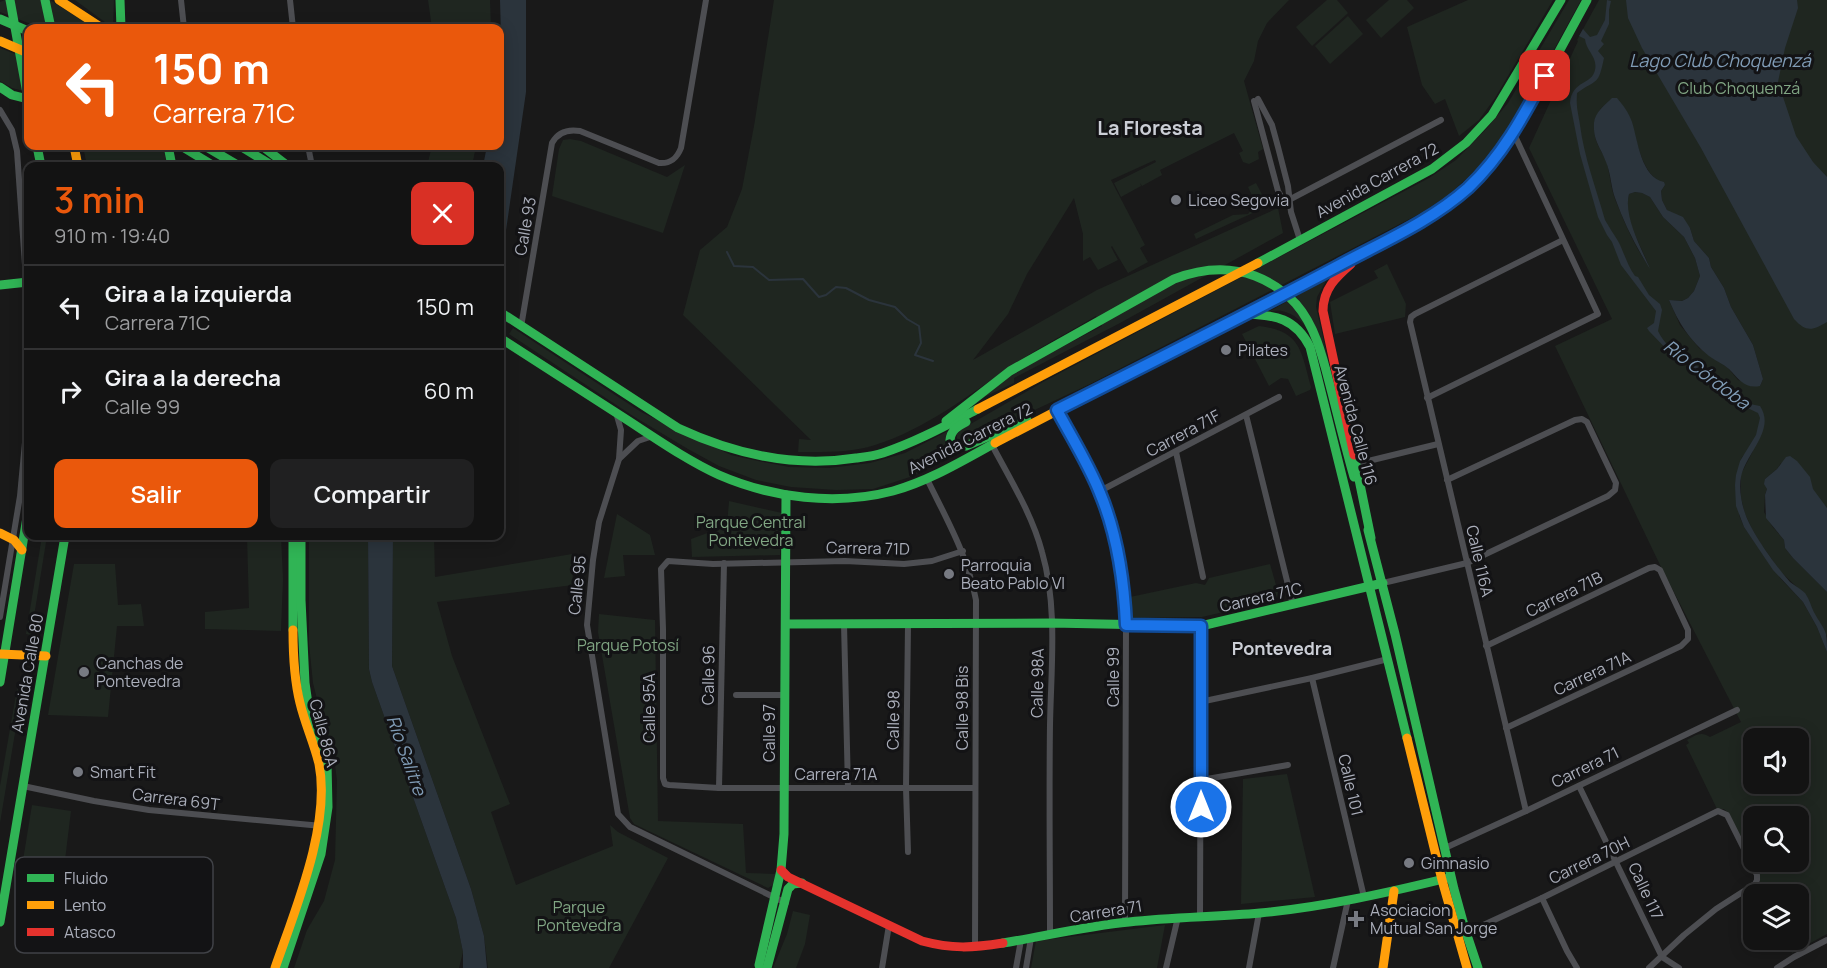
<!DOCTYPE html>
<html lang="es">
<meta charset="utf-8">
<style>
:root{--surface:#131313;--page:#202021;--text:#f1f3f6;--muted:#9d9ea0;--line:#323233;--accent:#ea580c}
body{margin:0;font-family:Manrope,sans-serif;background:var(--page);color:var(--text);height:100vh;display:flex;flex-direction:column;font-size:22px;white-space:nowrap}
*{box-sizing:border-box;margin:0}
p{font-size:20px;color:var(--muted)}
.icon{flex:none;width:33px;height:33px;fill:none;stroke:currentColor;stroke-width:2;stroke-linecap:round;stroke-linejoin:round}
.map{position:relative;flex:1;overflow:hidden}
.panel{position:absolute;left:24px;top:162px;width:480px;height:378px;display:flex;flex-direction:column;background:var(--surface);border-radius:12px;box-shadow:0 3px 15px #0003,0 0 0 2px var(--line)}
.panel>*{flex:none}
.hud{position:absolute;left:24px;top:24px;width:480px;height:126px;border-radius:12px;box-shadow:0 3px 15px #0003,0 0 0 2px var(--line);background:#ea580c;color:#fff;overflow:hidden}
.buttons{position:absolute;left:1743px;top:728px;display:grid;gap:12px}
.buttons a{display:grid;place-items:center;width:66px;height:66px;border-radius:12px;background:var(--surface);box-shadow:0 3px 15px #0003,0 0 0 2px var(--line);font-size:30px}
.pin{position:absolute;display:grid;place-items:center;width:51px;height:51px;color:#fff;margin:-26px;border-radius:12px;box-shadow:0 3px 9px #0006}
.me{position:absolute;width:66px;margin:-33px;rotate:0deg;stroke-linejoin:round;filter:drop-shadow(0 0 4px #0008)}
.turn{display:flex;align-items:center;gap:21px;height:126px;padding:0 30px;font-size:27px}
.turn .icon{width:78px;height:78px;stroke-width:2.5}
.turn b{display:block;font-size:42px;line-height:51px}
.round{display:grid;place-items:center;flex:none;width:63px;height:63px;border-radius:12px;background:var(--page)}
.headline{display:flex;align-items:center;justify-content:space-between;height:102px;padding:0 30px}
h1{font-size:36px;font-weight:600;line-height:45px;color:var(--accent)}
.cta{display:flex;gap:12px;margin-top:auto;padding:12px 30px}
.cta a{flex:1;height:69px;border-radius:12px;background:var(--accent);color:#fff;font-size:24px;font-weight:600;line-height:69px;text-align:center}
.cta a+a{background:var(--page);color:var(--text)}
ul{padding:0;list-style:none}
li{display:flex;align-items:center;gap:18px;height:84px;padding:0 30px;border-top:2px solid var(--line)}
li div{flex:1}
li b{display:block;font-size:22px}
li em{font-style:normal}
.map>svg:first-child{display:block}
.green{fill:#1f2620;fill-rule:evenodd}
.water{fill:#2b343c}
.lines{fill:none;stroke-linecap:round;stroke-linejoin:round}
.stream{stroke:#2b343c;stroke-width:2}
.street{stroke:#4d4e52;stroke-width:6}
.fast{stroke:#30b455;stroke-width:9}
.slow{stroke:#ff9f0a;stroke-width:9}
.jam{stroke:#e5322d;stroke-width:9}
.route-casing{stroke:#114b97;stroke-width:15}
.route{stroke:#1a73e8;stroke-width:10}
.poi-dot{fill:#777a82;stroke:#131315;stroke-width:2}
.labels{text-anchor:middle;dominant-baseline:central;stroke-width:6;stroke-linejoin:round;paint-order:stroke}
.park-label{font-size:16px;fill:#80a583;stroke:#131315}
.street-label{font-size:16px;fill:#aaaeba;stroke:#131315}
.poi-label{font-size:16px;fill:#aaaeba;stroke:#131315;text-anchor:start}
.water-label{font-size:18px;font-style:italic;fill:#809cb6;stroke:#131315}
.neighbourhood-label{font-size:18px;font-weight:bold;fill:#cbced6;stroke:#131315}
.quarter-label{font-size:20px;font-weight:bold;fill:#cbced6;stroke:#131315}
.key{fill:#131315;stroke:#404247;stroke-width:1.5}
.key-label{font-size:16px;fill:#aaaeba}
</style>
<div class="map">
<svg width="1827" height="968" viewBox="0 0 1827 968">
<rect width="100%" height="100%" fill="#191919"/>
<!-- green -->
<g class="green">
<path d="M5 0H50L94 28H41L0 12V2Z"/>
<path d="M75 0H114L113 28Z"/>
<path d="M428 0H490L491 28H432Z"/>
<path d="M774 0H1289L1267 23 1258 41 1254 61 1244 81 1263 149 1258 152 1259 159 1249 164 1243 162 1239 153 1243 151 1234 133 1160 170 1162 175 1142 186 1140 183 1141 186 1121 197 1114 183 1156 162 1155 160 1111 180 1145 245 1140 248 1148 262 1128 273 1112 246 1111 247 1118 260 1098 270 1090 257 1083 261V234L1074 198 1027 274 1008 314 973 360 1097 290 1278 208 1283 233 1120 323 1014 378V383L980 399 1008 378 1039 359 1102 326 1096 316C1069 332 1040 347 1013 365 970 394 926 429 875 445 850 453 824 452 798 452L799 439 811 440 683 315 700 250 727 227 742 189 754 126Z"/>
<path d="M1327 0H1337L1348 13 1312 46 1296 27Z"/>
<path d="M1389 0H1407L1414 8 1381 38 1366 20Z"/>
<path d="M1468 0H1553L1495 98 1479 120 1459 136 1445 99 1435 104 1422 85 1407 27Z"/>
<path d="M1569 0H1581L1509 132 1483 163 1450 194 1423 212 1090 384 971 440 961 443 957 440V434L962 429 1043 382 1429 178 1456 160 1487 128 1508 103Z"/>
<path d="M1599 0H1827V508L1781 463 1777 469 1765 479 1767 489 1765 495 1764 512 1772 526 1784 540 1785 548 1793 558 1827 592V636L1799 589 1780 571 1761 544 1752 529 1745 514 1741 498V474L1753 451 1743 456 1740 461 1739 515 1744 527 1781 579 1803 602 1817 627 1827 652V934L1792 953 1784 939H1798V894H1759L1755 888 1760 884V877L1730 815 1724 809H1717L1686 745 1689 743 1687 740C1696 735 1701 731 1710 737L1741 722 1661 567 1555 346 1612 319 1529 148 1578 41 1577 40ZM1616 98C1638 123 1633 148 1650 173 1654 178 1660 182 1665 185L1661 191 1662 200 1667 210 1690 228 1694 241 1709 258 1711 267 1724 288 1731 307 1753 345 1763 379 1760 386 1738 380 1728 368 1699 348 1680 325 1669 300 1682 301 1688 298 1694 291 1700 276 1695 258 1684 237 1663 217 1650 197 1642 193 1635 192 1629 194C1622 218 1641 243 1648 265 1634 246 1624 221 1615 199 1611 188 1610 175 1607 163 1601 146 1591 143 1596 120 1598 108 1606 103 1616 98ZM1754 738H1798V783H1754ZM1754 816H1798V861H1754Z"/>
<path d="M1348 16 1363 34 1330 64 1315 46Z"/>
<path d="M0 48 28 59V92L12 88 0 81Z"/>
<path d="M570 139 581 141 667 177 685 165 663 233 552 196 559 149 563 140Z"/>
<path d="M83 146H163L167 166H87Z"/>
<path d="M432 146H476L472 166H427Z"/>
<path d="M1256 183 1268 206 1196 239 1194 234 1233 215 1248 214 1256 204 1248 187Z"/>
<path d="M1387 264 1406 304 1405 317 1335 334 1330 302 1378 278 1374 271Z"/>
<path d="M1327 279 1317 297 1316 307 1329 363C1317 345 1306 316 1282 311 1278 310 1272 311 1268 312Z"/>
<path d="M1259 326C1301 331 1301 351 1311 387L1310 390 1296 396 1288 379 1281 378 1269 386 1242 334Z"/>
<path d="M513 328 641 412 731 455 758 461 789 467 829 468 870 463 905 453 948 431C944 444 946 448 959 453L910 477 873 489 836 490 791 487 756 480 719 466 688 449 633 416 509 334Z"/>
<path d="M729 501 782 513 780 555 692 557 691 539 727 526Z"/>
<path d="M617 514 650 535 655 555H623L625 576 604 578Z"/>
<path d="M42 536H47L31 635 26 634Z"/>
<path d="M247 536H281L283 579 281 631 205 629V612L249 608Z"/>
<path d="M309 536H368L369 669 372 682 456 918 463 952 459 968H294L307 930 324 901 335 860 337 780 333 750 321 715 313 683 309 644Z"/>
<path d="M393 536H434L435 577 572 554 573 585 437 602 452 656 510 804 491 812 516 885 613 846 610 825 618 832 668 858 609 968H488L484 936 471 889 392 666Z"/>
<path d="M74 564H115L118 605 141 604 144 626H117L108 717 48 715Z"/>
<path d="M1270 564 1280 599 1202 617 1130 618V597L1196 583 1205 585 1209 578Z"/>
<path d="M599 614 655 620 658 821 743 824 746 873 775 874V884L768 888 634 824 630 818 598 632Z"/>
<path d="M17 689 22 691 0 823V786Z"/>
<path d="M1287 774 1315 897 1241 904 1243 779Z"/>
<path d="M32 805 71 811 59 909 16 903Z"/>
<path d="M793 911 810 915 805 944 796 968H773L787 934Z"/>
<path d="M1165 925 1157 968H1031L1036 941Z"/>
</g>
<!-- water -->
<g class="water">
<path d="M500 0H526V92L500 272V166H483L487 146H500C500 97 502 49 500 0Z"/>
<path d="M1607 0 1611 1 1609 10V24L1601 41 1604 44 1598 51 1604 58C1598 86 1598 78 1577 93 1576 108 1578 111 1580 125 1584 157 1596 188 1605 220 1609 227 1613 233 1618 241 1624 252 1627 265 1635 276L1638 277 1649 295 1660 304 1662 310 1658 331C1669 355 1697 364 1717 378 1733 389 1739 403 1760 406 1776 430 1746 453 1741 477 1739 488 1741 502 1745 513 1751 532 1776 566 1790 582 1795 586 1801 589 1805 593 1810 600 1811 607 1815 614 1818 620 1824 627 1826 634 1827 639 1827 647 1827 652L1817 627 1803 602 1773 570 1744 527 1736 506 1735 485 1736 475 1740 461 1756 435 1760 418 1758 413 1737 403 1719 385 1675 358 1649 331 1647 328 1654 323 1656 311 1621 265 1612 242 1607 235 1598 217 1580 154 1570 103C1572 80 1592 85 1595 70 1598 57 1586 51 1585 39L1579 36 1583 29 1590 37 1597 35 1605 20Z"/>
<path d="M1626 0H1797L1798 8 1785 48 1778 82 1796 136 1813 162 1827 177V322C1812 331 1806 332 1794 319L1701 148 1642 48 1628 18Z"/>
<path d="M1612 98H1617C1623 105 1629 113 1632 122 1638 141 1641 177 1664 182L1665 185 1661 191 1662 200 1667 210 1683 217 1690 228 1694 241 1709 258 1711 267 1724 288 1731 307 1753 345 1763 379 1760 386C1744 389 1739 379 1729 369 1723 364 1716 361 1709 356 1690 341 1678 322 1669 300L1682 301 1688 298 1694 291 1700 276 1695 258 1684 237 1663 217 1650 197 1642 193 1635 192 1629 194C1623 216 1642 249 1650 269 1636 247 1624 223 1615 198 1611 187 1611 174 1606 162 1601 147 1593 142 1594 123 1595 112 1605 105 1612 98Z"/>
<path d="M1790 456 1797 461 1810 477 1813 489 1827 508V592L1793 558 1785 548 1784 540 1766 518 1765 495 1767 489 1764 484 1765 479 1777 469 1786 457Z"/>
<path d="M368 536H393L392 666 471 889 484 936 487 968H463V952L456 918 372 682 369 669Z"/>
</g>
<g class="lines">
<!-- stream -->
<path class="stream" d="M727 252 734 266 753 267 769 280 803 279 819 297 826 295 836 287 846 288 869 300 895 307 907 319 919 326 921 343 915 355 933 361"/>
<!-- street -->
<g class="street">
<path d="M181 0 184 28"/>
<path d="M290 0 293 28"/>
<path d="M1258 99 1272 125 1278 147 1288 186 1291 212 1300 240"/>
<path d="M1254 101 1278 191 1285 203"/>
<path d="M0 110 12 130 17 151 25 265"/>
<path d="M308 146 312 166"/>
<path d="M1285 202 1441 120"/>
<path d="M521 327 552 143C558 132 568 129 580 131L659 163C671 164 677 158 681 148L706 0"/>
<path d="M1427 398 1598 314 1514 134"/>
<path d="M1058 411 1100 491 1111 523 1122 566 1126 625 1125 922"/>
<path d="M1246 415 1293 605"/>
<path d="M617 416 621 430 619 459 599 522 593 560 587 625 618 814 630 827 786 903"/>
<path d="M992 445C1010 479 1032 514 1042 552 1058 607 1051 668 1050 725 1049 795 1050 865 1050 935"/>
<path d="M1176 452 1203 577"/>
<path d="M620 458 638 441 653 436"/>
<path d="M1356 464 1438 444"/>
<path d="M927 479C947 520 967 554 976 600L975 948"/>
<path d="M1100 491 1279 397"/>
<path d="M963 551 932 561 904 564 845 561 713 564 668 561 661 569 663 629V778L665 784 669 785 719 788H975"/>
<path d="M1383 583 1467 563 1608 496 1615 490 1616 483 1587 422 1582 419 1575 420 1447 480"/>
<path d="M0 617 20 496 28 410"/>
<path d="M844 624 848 788"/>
<path d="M908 625 906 788 908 852"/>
<path d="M1486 646 1649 568 1655 567 1660 570 1688 630V639L1681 646 1506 728"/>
<path d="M1312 678 1364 897"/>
<path d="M736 695H785"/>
<path d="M1200 702 1312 678 1388 659"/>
<path d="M1201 780 1288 765"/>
<path d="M23 786 94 801 149 810 322 826"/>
<path d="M1579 786 1662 957 1679 968"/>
<path d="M719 788 724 563"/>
<path d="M1526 811 1410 322 1411 317 1415 314 1563 240"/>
<path d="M1445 848 1526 811 1737 710"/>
<path d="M1542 898 1567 951 1577 968"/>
<path d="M1200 916 1201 626"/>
<path d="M1466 933 1542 898 1718 811 1727 815 1757 875V880L1755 884 1716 909 1684 935 1649 968"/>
<path d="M882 968 889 925"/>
<path d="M1016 968 1021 940"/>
<path d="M1026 968 1031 938"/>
<path d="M1166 968 1178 917"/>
<path d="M1249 968 1259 913"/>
<path d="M1333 968 1348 900"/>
<path d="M1777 968 1794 957 1827 940"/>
</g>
<!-- fast -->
<g class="fast">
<path d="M10 0 28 99"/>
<path d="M45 0 51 28"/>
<path d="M120 0 121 28"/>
<path d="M0 19 28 31"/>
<path d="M0 87 12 95 28 99"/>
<path d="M1524 116 1587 0"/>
<path d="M37 146 41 166"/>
<path d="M168 146 172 166"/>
<path d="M181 146 214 166"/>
<path d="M205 146 239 166"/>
<path d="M240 146 273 166"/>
<path d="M262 146 288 166"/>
<path d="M1258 263 1432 169 1466 143 1492 115 1561 0"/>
<path d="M0 285 28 282"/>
<path d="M500 312 678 428C734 454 794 468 856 458 864 457 874 456 883 453 916 442 947 425 978 409"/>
<path d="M1245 314C1276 315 1295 318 1310 347L1407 738"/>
<path d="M500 338C539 363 579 389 618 414 651 435 684 459 719 475 772 498 836 506 893 491 929 481 962 461 995 443"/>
<path d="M946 421 1010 371 1174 279C1200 269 1228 266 1255 276 1271 282 1284 291 1296 304 1317 328 1324 363 1332 393 1339 421 1346 449 1354 477"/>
<path d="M966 422C958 426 951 430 950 440L955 446H966L1027 420"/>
<path d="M1354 455 1371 538"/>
<path d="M1368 530 1395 634 1454 889 1465 929 1478 968"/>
<path d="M786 624 1052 623 1201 626 1383 583"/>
<path d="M293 630V536"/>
<path d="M0 682 28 511"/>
<path d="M0 922 65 536"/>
<path d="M1003 943C1045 936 1087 926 1129 922 1172 917 1216 917 1260 913 1324 907 1386 893 1448 878"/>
<path d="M283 968 321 854 328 807 327 764 308 704 305 683 301 600V536"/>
<path d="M760 968 759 965 781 870 784 834 786 495"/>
<path d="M767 968 788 889 793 884 802 883"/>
</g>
<!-- slow -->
<g class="slow">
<path d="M59 0 102 28"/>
<path d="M0 41 28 53"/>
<path d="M74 146 78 166"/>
<path d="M978 409 1258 263"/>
<path d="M995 443 1339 264"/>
<path d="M0 533 14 540 22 550"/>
<path d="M0 654 46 656"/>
<path d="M1407 738 1442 880 1467 968"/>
<path d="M275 968C295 910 331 825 319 764 314 743 305 724 300 703 294 679 293 655 293 630"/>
<path d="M1383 968 1394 891"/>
</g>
<!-- jam -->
<g class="jam">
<path d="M1339 264C1375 245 1421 226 1452 201 1481 178 1506 148 1524 116"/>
<path d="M1351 264C1336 277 1323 289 1323 311L1354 455"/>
<path d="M781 870 788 877 922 941C952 949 972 948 1003 943"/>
</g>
</g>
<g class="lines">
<defs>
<path id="route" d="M1201 807V626L1126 625C1124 580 1118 536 1100 493 1089 465 1072 438 1057 410 1150 363 1244 316 1336 267 1380 243 1430 222 1468 188 1502 156 1523 117 1545 76"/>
</defs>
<!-- route casing -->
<use href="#route" class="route-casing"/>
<!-- route -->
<use href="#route" class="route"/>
</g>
<!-- markers -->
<g class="poi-dot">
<circle cx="1176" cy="200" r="6"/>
<circle cx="1226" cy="350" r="6"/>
<circle cx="949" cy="574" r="6"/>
<circle cx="84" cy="672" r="6"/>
<circle cx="78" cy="772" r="6"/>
<circle cx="1409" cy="863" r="6"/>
<path d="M1353 910h6v6h6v6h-6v6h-6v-6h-6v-6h6z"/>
</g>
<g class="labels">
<!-- park labels -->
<g class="park-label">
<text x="1739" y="88">Club Choquenzá</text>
<text x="751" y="522">Parque Central<tspan x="751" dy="18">Pontevedra</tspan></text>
<text x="628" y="645">Parque Potosí</text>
<text x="579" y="907">Parque<tspan x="579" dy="18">Pontevedra</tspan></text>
</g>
<!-- street labels -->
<g class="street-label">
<text transform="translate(1377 180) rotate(-29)">Avenida Carrera 72</text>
<text transform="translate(525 226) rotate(-80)">Calle 93</text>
<text transform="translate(1356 425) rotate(75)">Avenida Calle 116</text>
<text transform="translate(1183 433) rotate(-28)">Carrera 71F</text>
<text transform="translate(970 438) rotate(-27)">Avenida Carrera 72</text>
<text transform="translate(868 548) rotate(1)">Carrera 71D</text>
<text transform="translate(1480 561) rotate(77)">Calle 116A</text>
<text transform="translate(577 585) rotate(-84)">Calle 95</text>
<text transform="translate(1564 594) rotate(-26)">Carrera 71B</text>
<text transform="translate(1261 597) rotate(-13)">Carrera 71C</text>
<text transform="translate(27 673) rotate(-80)">Avenida Calle 80</text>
<text transform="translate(1592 673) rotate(-25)">Carrera 71A</text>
<text transform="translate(708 675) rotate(-89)">Calle 96</text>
<text transform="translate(1113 677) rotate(-90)">Calle 99</text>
<text transform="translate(1037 683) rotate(-89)">Calle 98A</text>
<text transform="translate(649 708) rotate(-90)">Calle 95A</text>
<text transform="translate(962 708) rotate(-90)">Calle 98 Bis</text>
<text transform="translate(893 720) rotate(-89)">Calle 98</text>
<text transform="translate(324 733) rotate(75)">Calle 86A</text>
<text transform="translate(769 733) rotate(-90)">Calle 97</text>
<text transform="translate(1585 767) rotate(-26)">Carrera 71</text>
<text x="836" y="774">Carrera 71A</text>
<text transform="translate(1351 785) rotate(77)">Calle 101</text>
<text transform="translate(176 799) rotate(7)">Carrera 69T</text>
<text transform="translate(1589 860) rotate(-26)">Carrera 70H</text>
<text transform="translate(1646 891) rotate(65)">Calle 117</text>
<text transform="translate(1106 911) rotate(-9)">Carrera 71</text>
</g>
<!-- poi labels -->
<g class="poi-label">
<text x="1188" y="200">Liceo Segovia</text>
<text x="1238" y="350">Pilates</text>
<text x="961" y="565">Parroquia<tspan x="961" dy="18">Beato Pablo VI</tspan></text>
<text x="96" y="663">Canchas de<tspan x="96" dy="18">Pontevedra</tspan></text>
<text x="90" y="772">Smart Fit</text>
<text x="1421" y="863">Gimnasio</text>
<text x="1370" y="910">Asociacion<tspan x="1370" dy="18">Mutual San Jorge</tspan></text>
</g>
<!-- water labels -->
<g class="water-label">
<text x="1720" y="60">Lago Club Choquenzá</text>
<text transform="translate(1707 374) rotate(37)">Río Córdoba</text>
<text transform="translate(407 755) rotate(70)">Río Salitre</text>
</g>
<!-- neighbourhood labels -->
<g class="neighbourhood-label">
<text x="1282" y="648">Pontevedra</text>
</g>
<!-- quarter labels -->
<g class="quarter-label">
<text x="1150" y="127">La Floresta</text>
</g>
</g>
<!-- legend -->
<rect x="15" y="857" width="198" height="96" rx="9" class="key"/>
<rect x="27" y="874" width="27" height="8" fill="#30b455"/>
<rect x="27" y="901" width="27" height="8" fill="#ff9f0a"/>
<rect x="27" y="928" width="27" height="8" fill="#e5322d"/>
<g class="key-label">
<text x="64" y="884">Fluido</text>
<text x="64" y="911">Lento</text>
<text x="64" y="938">Atasco</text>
</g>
</svg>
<div class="buttons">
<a><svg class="icon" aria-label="sound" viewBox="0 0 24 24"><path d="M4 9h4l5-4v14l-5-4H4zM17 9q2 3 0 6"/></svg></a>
<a><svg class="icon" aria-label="search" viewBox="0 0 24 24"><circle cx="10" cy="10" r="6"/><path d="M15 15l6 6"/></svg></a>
<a><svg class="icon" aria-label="layers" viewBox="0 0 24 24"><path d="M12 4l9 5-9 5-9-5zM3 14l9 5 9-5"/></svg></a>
</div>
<div class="pin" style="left:1545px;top:76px;background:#d93025"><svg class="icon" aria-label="arrive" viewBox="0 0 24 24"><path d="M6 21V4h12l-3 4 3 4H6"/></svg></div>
<svg class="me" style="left:1201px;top:807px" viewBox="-20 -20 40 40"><circle r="17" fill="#1a73e8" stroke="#fff" stroke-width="3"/><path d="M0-11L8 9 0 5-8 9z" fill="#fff"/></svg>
<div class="hud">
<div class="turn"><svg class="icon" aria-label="left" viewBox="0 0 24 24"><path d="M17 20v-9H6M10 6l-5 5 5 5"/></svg><div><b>150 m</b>Carrera 71C</div></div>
</div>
<section class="panel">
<div class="headline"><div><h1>3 min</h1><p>910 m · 19:40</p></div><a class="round" style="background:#d93025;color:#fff"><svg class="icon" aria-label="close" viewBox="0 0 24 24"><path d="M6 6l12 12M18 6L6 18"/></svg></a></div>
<ul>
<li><svg class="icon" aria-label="left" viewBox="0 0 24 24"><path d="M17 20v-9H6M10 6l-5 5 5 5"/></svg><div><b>Gira a la izquierda</b><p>Carrera 71C</p></div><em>150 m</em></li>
<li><svg class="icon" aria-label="right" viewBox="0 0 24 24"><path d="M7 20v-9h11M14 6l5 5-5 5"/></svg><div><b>Gira a la derecha</b><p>Calle 99</p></div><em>60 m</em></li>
</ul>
<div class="cta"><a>Salir</a><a>Compartir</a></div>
</section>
</div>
